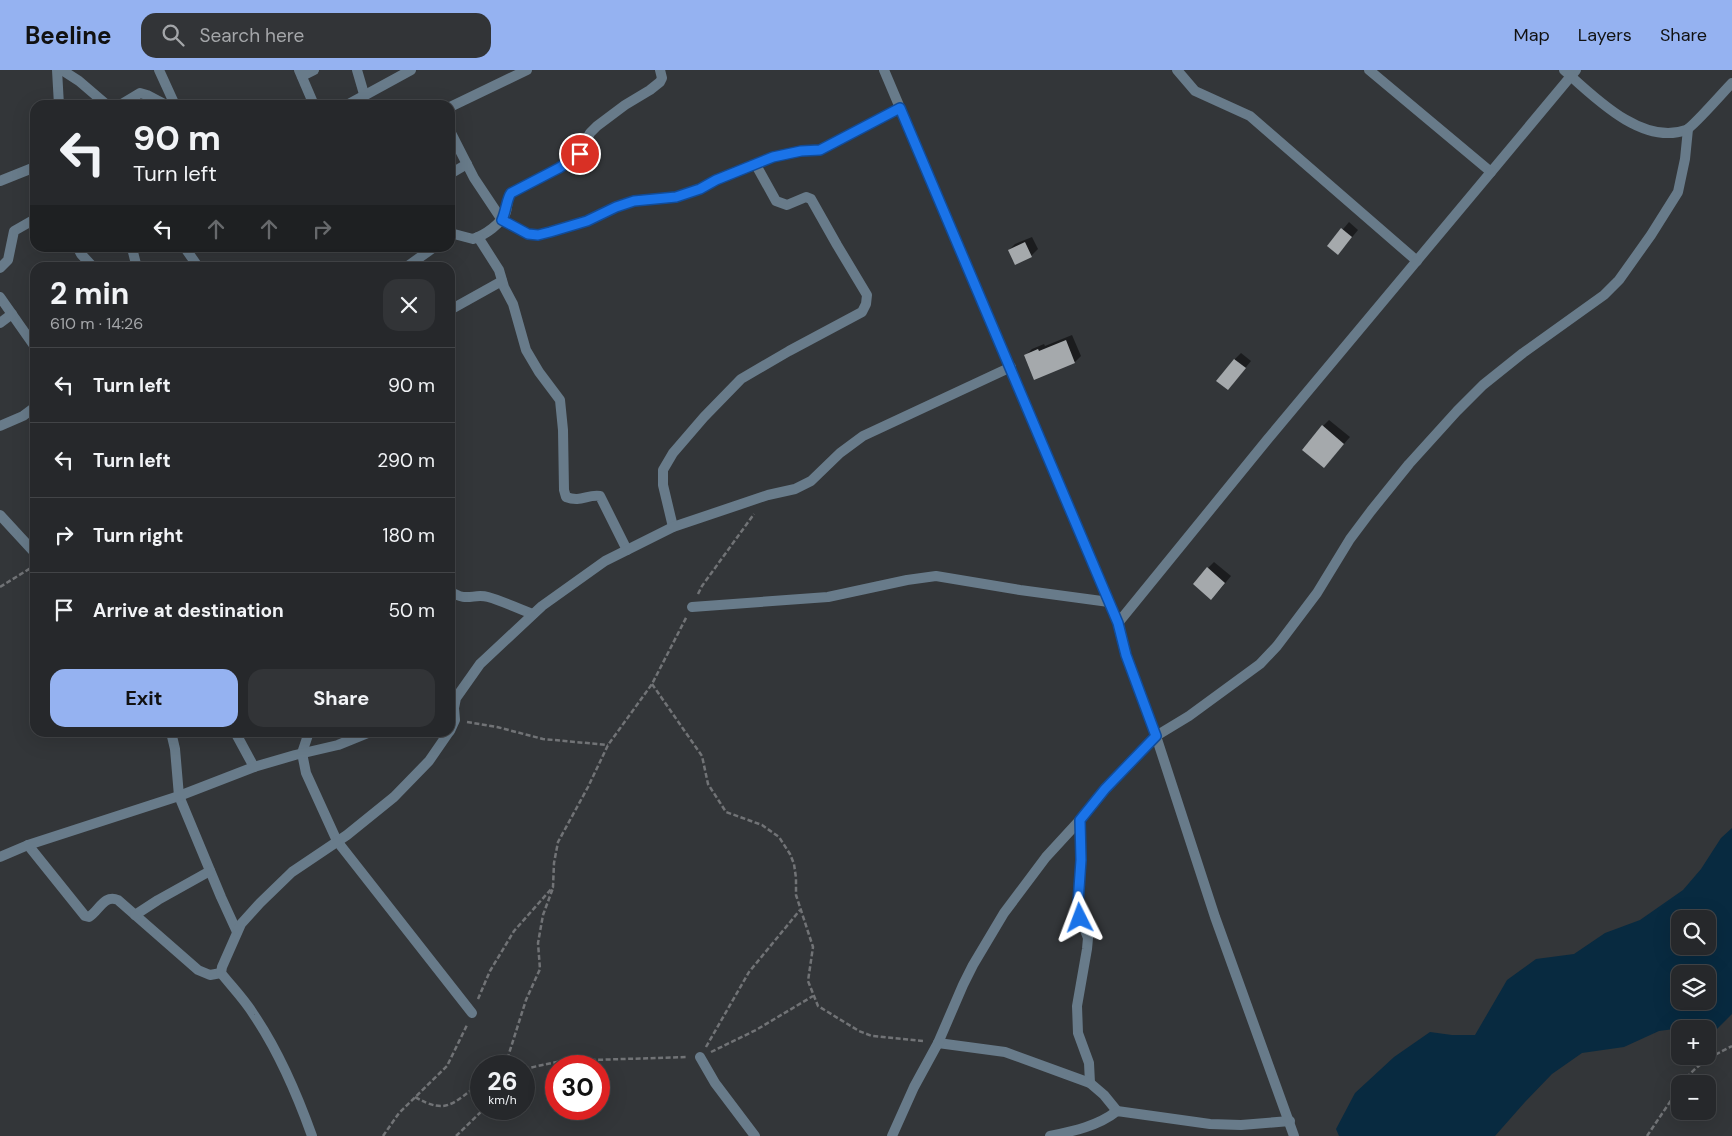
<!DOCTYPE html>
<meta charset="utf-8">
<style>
:root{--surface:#26282b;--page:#323437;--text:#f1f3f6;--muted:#a4a6a9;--line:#424447;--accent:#95b2f1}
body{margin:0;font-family:"DM Sans",sans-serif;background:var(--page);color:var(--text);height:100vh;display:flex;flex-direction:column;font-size:19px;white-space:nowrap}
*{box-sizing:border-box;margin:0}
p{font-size:16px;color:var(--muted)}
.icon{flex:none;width:28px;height:28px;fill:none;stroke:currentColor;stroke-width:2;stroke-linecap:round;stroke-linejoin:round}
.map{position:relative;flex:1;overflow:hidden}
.drawer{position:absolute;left:30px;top:192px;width:425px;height:475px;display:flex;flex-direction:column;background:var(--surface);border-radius:15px;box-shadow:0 5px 20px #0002,0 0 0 1px var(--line)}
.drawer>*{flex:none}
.hud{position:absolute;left:30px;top:30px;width:425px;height:152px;border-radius:15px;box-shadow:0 5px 20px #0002,0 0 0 1px var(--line);background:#26282b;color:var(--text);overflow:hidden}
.tools{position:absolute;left:1671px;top:840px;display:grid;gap:10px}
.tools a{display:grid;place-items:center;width:45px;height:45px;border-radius:10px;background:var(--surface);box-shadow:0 5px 20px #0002,0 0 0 1px var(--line);font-size:25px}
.speed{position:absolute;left:470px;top:985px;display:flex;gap:10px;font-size:25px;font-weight:700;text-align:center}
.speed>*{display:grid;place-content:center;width:65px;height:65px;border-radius:50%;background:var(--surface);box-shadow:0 5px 20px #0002,0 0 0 1px var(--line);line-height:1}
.speed small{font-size:12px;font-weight:400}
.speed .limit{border:8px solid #d22;background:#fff;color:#111}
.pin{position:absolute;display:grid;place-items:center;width:42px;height:42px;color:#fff;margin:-21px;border:2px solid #fff;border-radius:50%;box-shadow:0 1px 5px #0007}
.me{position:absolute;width:55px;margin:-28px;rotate:357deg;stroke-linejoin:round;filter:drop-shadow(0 0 4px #0008)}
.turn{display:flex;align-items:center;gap:18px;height:105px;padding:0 20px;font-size:22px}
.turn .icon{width:65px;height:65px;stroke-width:2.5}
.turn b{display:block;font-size:35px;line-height:42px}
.lanes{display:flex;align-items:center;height:48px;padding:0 20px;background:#0003;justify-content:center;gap:25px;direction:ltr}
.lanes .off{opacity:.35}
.round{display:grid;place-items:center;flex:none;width:52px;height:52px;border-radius:15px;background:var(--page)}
.overview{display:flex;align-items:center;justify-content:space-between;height:85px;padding:0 20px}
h1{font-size:30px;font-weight:700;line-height:38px}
.action{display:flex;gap:10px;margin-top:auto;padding:10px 20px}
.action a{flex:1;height:58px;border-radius:15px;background:var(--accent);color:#111;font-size:20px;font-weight:700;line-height:58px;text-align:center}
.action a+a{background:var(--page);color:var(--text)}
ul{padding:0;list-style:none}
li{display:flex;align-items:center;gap:15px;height:75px;padding:0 20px;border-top:1px solid var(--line)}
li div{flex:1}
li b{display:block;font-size:19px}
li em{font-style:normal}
header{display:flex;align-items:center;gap:30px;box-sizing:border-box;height:70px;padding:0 25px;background:var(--accent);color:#111}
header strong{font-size:24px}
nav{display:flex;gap:28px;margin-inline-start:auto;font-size:18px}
.search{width:350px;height:45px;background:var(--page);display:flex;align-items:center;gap:12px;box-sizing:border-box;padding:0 18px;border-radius:15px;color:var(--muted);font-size:19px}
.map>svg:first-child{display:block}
.water{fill:#082a40;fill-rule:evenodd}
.shadow{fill:#0007}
.building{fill:#a5a9ac}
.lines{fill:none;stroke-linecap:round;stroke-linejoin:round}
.path{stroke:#717376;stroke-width:2.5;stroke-dasharray:5 2.5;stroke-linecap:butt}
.minor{stroke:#687b8a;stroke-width:10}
.tertiary{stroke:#687b8a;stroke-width:10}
.route-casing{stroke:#114b97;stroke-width:12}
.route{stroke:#1a73e8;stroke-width:9}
</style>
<header>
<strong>Beeline</strong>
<div class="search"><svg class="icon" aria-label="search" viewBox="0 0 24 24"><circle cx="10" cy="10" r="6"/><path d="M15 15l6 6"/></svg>Search here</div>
<nav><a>Map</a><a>Layers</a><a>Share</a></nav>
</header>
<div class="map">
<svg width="1732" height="1066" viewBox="0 0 1732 1066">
<rect width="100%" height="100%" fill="#333639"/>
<!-- water -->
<path class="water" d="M1732 758V944L1708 968V959H1692L1689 957 1659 961 1624 977 1582 983 1552 1004 1525 1032 1495 1066H1339L1336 1059 1355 1023 1394 987 1430 962 1452 965H1475L1507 910 1536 889 1574 884 1605 863 1640 850 1683 820 1701 799 1721 768ZM1680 849H1708V876H1680ZM1680 904H1708V931H1680Z"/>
<!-- shadow -->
<g class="shadow">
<path d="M1349 152 1358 160 1344 177 1329 176Z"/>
<path d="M1032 167 1038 179 1031 186 1015 193 1009 180 1015 174Z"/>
<path d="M1072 265 1081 286 1075 292 1026 285 1032 279 1044 274 1045 276Z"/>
<path d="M1241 283 1251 291 1228 319 1235 289Z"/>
<path d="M1329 350 1350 367 1330 390 1323 356Z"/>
<path d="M1214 492 1231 506 1218 522 1208 498Z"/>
</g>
<!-- building -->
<g class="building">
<path d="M1341 158 1352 167 1338 185 1327 176Z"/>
<path d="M1025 172 1032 187 1015 195 1008 180Z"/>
<path d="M1066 270 1075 293 1034 310 1024 285 1038 279 1039 281Z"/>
<path d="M1234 289 1246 298 1228 320 1216 311Z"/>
<path d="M1322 355 1344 374 1324 398 1302 380Z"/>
<path d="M1207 497 1225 513 1211 530 1193 514Z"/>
</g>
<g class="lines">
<!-- path -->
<g class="path">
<path d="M0 517 34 496"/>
<path d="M698 524 702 516 754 444"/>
<path d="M652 614 702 686 708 714 726 742 762 755 779 767 790 784 794 794 796 808V825L813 877 808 911 818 936 859 961 872 966 924 971"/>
<path d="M467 652 497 657 543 669 608 675"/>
<path d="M478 929 490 901 514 861 553 817 554 793 558 772 588 717 608 675 652 614 687 546"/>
<path d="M706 977 749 902 800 840"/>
<path d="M711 982 756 960 813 926"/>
<path d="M505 996 526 930 540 899 538 873 543 845 553 818"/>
<path d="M524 999 561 991 687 987"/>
<path d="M1682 1014C1695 995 1712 986 1732 976"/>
<path d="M415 1027C448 1046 453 1032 481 1013"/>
<path d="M383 1066 399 1043 447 996 467 955"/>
<path d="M456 1066 484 1039"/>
<path d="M1647 1066 1680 1017"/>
</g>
<!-- minor -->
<g class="minor">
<path d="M57 0 59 35"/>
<path d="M62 0 79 11 107 35"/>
<path d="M159 0 175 35"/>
<path d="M299 0 314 35"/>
<path d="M357 0 364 24"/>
<path d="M1177 0 1195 21 1250 46 1417 191"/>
<path d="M1369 0 1491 102 1576 0"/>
<path d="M1564 0C1594 27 1642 76 1686 60 1693 57 1724 21 1732 13"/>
<path d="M302 6 314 0"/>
<path d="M120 35 140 23 147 25 166 35"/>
<path d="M347 35 411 0"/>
<path d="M450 37 527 0"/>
<path d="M450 61 474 108 502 150 528 164 538 165 587 151 615 137 634 131 676 127 700 119 716 110 773 87 801 81 820 80 900 38"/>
<path d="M450 104 467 94"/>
<path d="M0 111 35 97"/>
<path d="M450 165 454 164 473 169C485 165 501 154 506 142 508 135 507 128 511 123L559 98 580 84 590 63 597 56 625 35 650 20 660 12 662 8 660 0"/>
<path d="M478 167 499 200 504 217 513 234 526 280 539 302 560 330 563 360 564 420 566 427C581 433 587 424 600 426L627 480"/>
<path d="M78 178 81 184 94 198"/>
<path d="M132 178 137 198"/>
<path d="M185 178 199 198"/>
<path d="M0 198 8 190 14 161 35 149"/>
<path d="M405 198 433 178"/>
<path d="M0 227 35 277"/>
<path d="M450 240 502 211"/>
<path d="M0 253 12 244"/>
<path d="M0 356 23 346 35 337"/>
<path d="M0 445 35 483"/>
<path d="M673 457 663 415V400L673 383 704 347 741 309 789 281 862 242 866 234 867 225 837 175 811 129 806 127 787 135 776 131 756 95"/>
<path d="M450 521C467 533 473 523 488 527 503 531 518 539 533 544"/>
<path d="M692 537 828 527 907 510 936 506 1020 520 1109 532"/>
<path d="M1118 553 1267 370 1491 102"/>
<path d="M450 661 455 650 454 638 456 628 480 594 542 536 605 491 673 457 768 425 795 419 811 411 840 383 863 366 1011 297"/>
<path d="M171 662 175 679 179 726 221 827 237 862"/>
<path d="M235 662 254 697"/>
<path d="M309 662 302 683 306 703 337 771 472 943"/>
<path d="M1080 750 1081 790 1078 833 1080 848 1088 868 1087 879 1077 936 1078 963 1089 993 1090 1013"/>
<path d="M28 775 85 846 89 847C99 841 104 824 118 830L198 900 210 905 221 903"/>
<path d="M0 787 28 775 179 726 254 697 295 685 338 675 370 662"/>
<path d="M135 845 158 830 210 801"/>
<path d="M938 973 1005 982 1090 1013 1104 1025 1117 1041"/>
<path d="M700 987 715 1013 755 1066"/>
<path d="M312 1066C297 1024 279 982 254 945 245 930 232 917 221 903L222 897 241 854 260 833 292 802 347 765 394 727 429 691 449 662"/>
<path d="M892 1066 914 1017 938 973 963 915 973 895 1004 843 1046 787 1080 750 1105 719 1156 666 1189 646 1260 594 1277 576 1317 523 1350 469 1371 441 1409 394 1457 341 1483 315 1523 283 1604 225 1619 210 1651 165 1678 122 1685 89 1688 59"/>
<path d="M1050 1066C1074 1061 1098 1056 1117 1041L1210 1054 1241 1055 1290 1051"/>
</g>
<!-- tertiary -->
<path class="tertiary" d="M884 0 1118 553 1126 585 1156 666 1215 847 1294 1066"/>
</g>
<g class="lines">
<defs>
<path id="route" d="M580 84 559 98 511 123C507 128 506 141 502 150L528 164 538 165 550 162 587 151 616 137 634 131 676 127 700 119 716 110 773 87 801 81 820 80 900 38 1118 553 1126 585 1156 666 1105 719 1080 750 1081 790 1078 833 1080 848"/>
</defs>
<!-- route casing -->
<use href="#route" class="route-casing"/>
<!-- route -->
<use href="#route" class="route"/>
</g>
</svg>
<div class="tools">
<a><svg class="icon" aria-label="search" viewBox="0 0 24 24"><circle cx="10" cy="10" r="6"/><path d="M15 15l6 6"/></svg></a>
<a><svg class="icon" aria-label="layers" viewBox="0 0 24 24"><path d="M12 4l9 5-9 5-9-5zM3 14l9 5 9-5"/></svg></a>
<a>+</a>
<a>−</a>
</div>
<div class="speed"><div>26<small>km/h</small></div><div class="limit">30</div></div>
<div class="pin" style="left:580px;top:84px;background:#d93025"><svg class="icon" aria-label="arrive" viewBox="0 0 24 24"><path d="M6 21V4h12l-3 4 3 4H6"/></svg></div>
<svg class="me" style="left:1080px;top:848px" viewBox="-20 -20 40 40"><path d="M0-17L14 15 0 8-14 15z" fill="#1a73e8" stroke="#fff" stroke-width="4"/></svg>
<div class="hud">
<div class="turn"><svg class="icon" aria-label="left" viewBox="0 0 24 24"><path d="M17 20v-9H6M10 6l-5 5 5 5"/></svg><div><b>90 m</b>Turn left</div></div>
<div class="lanes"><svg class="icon" aria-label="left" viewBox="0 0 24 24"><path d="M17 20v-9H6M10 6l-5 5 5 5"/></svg><svg class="icon off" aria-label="ahead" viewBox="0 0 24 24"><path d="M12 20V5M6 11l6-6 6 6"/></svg><svg class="icon off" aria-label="ahead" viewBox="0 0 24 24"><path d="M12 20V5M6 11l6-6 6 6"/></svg><svg class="icon off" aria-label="right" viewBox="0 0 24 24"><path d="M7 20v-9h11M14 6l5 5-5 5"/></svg></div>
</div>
<section class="drawer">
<div class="overview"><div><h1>2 min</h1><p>610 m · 14:26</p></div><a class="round"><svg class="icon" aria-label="close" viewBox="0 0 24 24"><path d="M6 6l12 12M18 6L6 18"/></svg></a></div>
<ul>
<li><svg class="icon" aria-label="left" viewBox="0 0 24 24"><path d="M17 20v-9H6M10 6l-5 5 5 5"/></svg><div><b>Turn left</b></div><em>90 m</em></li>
<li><svg class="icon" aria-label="left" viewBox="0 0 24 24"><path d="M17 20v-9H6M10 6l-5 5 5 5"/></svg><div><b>Turn left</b></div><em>290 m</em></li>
<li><svg class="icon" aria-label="right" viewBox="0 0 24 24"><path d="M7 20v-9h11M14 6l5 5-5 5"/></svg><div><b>Turn right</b></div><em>180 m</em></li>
<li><svg class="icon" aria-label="arrive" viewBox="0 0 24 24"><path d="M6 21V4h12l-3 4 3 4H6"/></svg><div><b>Arrive at destination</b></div><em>50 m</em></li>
</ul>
<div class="action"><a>Exit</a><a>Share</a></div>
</section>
</div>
